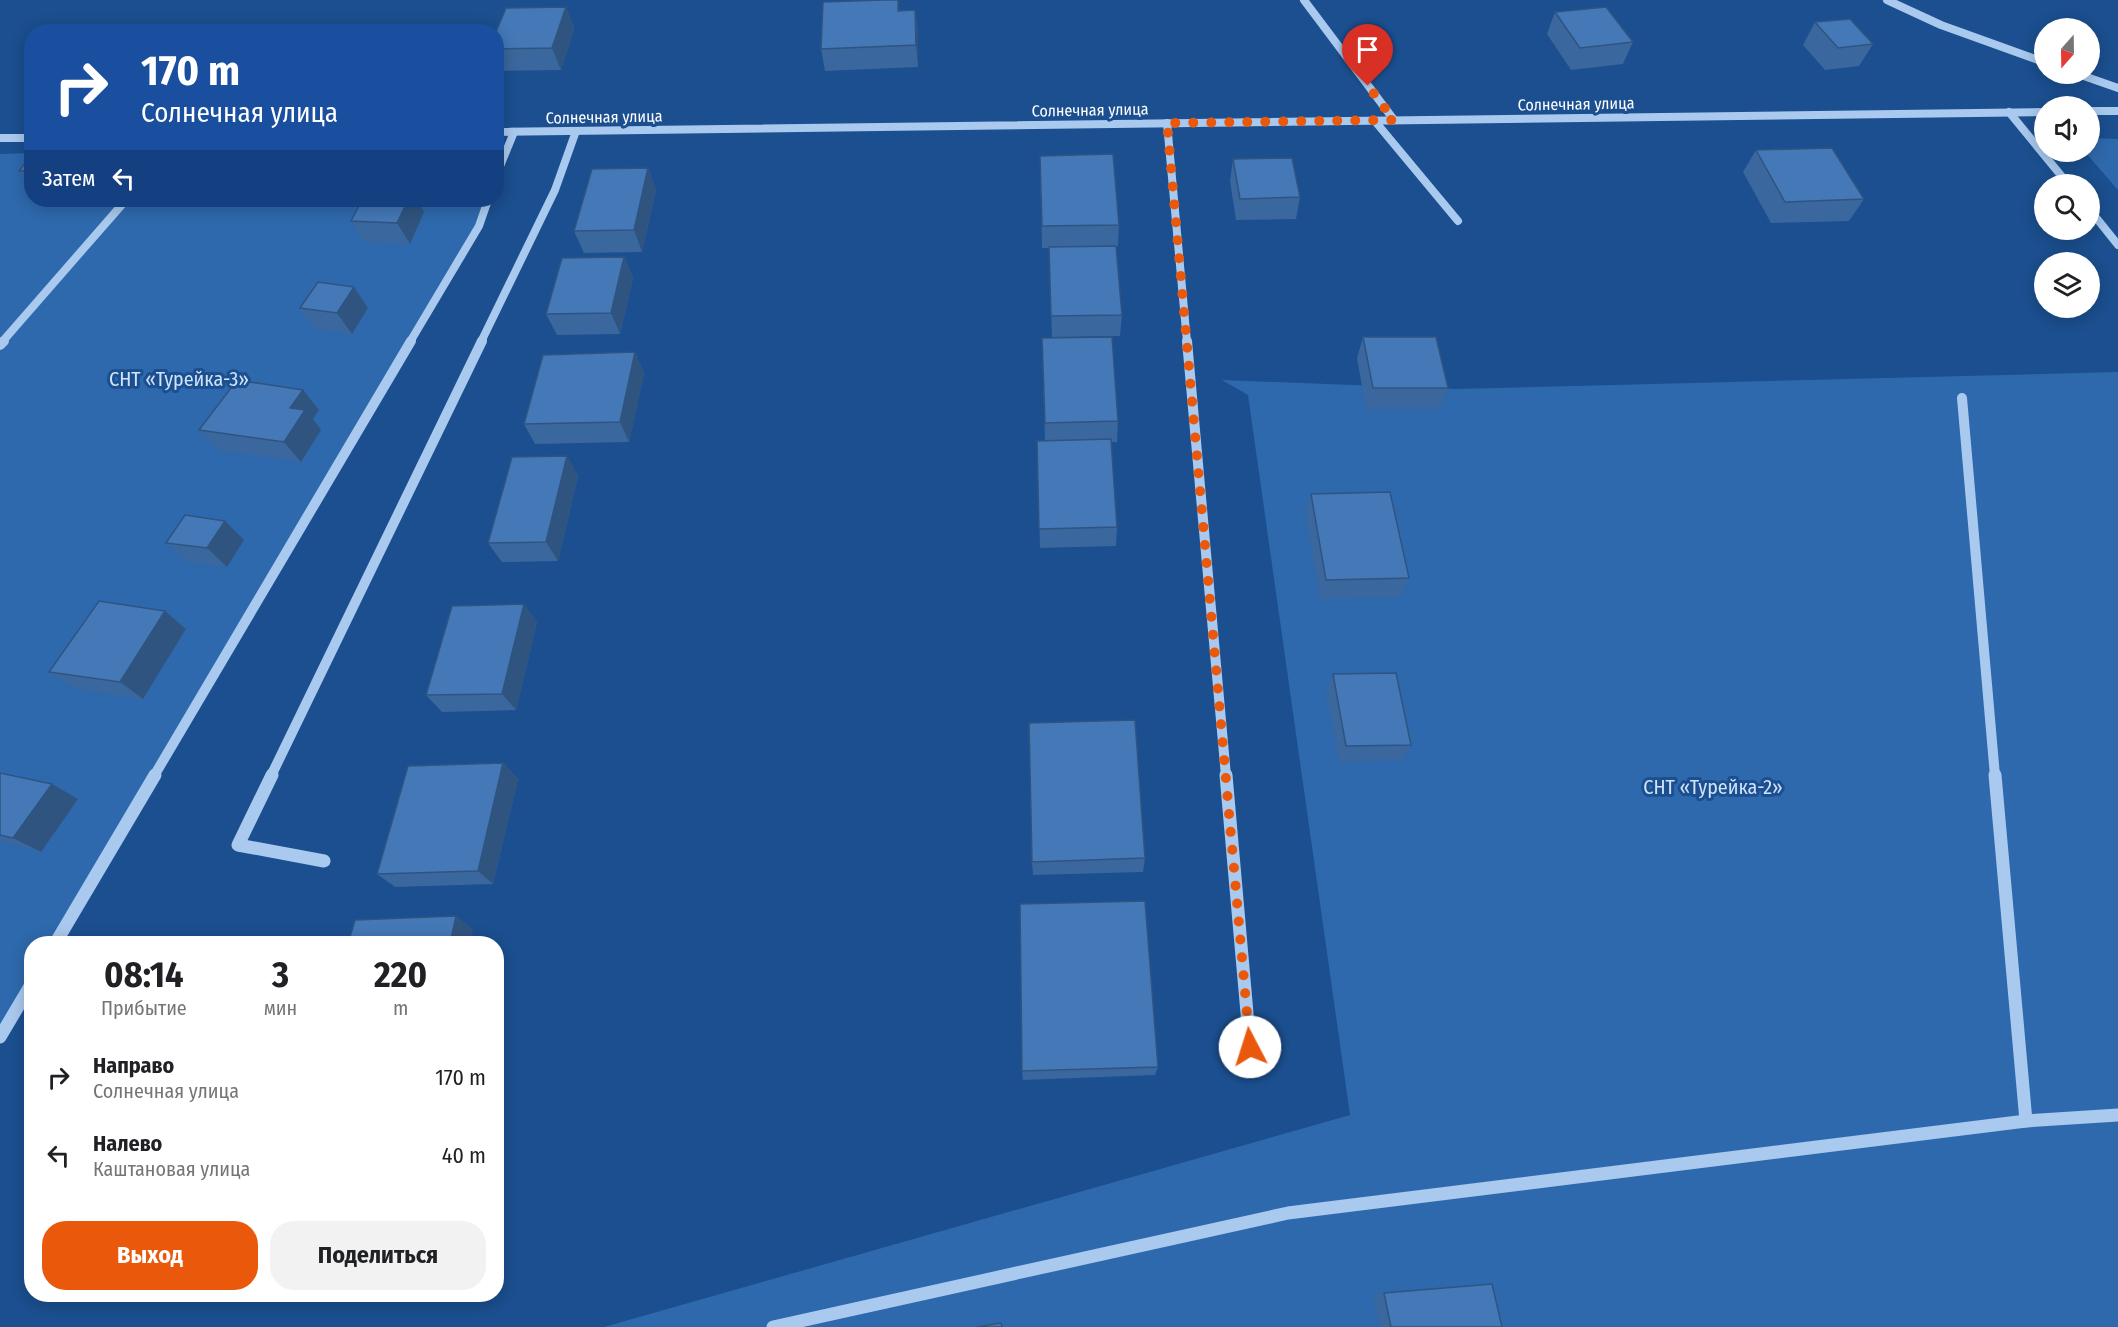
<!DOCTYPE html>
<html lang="ru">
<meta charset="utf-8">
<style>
:root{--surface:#fff;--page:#f2f2f2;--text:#202124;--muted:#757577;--accent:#ea580c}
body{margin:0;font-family:"Fira Sans Condensed",sans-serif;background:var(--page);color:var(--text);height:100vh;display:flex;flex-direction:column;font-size:22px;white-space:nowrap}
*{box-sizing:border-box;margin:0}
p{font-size:20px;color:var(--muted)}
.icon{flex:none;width:33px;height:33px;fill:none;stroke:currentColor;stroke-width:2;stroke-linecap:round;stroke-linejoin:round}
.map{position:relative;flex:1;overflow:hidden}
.panel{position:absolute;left:24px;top:936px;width:480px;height:366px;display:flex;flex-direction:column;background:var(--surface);border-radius:24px;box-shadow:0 3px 15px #0003}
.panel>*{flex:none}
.guide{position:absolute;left:24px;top:24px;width:480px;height:183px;border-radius:24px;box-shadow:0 3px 15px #0003;background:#1a4fa0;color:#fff;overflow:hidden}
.needle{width:39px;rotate:200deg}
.fabs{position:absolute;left:2034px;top:18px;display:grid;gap:12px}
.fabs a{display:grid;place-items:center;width:66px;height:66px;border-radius:50%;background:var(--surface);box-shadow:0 3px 15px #0003;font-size:30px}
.pin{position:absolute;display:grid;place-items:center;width:51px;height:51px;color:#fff;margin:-62px -26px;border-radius:50% 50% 50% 0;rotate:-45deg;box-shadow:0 0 6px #0007}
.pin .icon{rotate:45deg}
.me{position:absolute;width:66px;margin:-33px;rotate:355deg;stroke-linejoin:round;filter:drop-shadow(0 0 4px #0008)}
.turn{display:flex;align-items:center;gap:21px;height:126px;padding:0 18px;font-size:27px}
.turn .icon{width:78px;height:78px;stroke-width:2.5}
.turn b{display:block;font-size:42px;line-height:51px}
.then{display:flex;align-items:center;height:57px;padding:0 18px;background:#0003;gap:12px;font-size:22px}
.eta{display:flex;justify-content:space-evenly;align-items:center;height:102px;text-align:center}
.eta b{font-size:36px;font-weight:700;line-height:42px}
.cta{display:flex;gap:12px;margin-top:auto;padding:12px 18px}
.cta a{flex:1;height:69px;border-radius:24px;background:var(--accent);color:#fff;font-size:24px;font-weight:700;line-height:69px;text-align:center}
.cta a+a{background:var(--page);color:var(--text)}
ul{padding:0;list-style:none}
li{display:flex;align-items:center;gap:18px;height:78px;padding:0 18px}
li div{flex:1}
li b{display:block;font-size:22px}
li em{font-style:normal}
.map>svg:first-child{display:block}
.green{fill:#2e69ad}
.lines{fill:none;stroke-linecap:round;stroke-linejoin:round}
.minor-far2{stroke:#a9c9ee;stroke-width:8}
.minor-far1{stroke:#a9c9ee;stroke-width:10}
.minor{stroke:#a9c9ee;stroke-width:13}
.wall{fill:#3a679d}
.shaded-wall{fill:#305480}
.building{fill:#4478b7;stroke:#305480;stroke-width:1.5}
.route{stroke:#ea580c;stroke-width:10;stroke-dasharray:0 18}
.labels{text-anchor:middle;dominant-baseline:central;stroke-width:6;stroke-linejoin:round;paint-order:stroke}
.far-street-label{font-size:16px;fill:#fff;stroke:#1b4f8f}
.park-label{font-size:20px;fill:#cfe3fa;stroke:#1b4f8f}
</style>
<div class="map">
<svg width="2118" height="1327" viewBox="0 0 2118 1327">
<rect width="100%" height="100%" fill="#1b4f8f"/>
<!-- green -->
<g class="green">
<path d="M2090 138 2118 139V190L2085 152H2090Z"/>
<path d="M31 153 32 200H488L479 226 55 943 32 944 31 983 0 1037V154Z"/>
<path d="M2118 372V1327H604L1350 1115 1248 395 1222 380 1456 389Z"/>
</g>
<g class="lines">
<!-- minor-far2 -->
<g class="minor-far2">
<path d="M1304 0 1394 120"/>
<path d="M1887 0 1941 25 2044 62"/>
<path d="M2078 74 2118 88"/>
<path d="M2090 111H2118"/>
<path d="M2009 112 2068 184"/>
<path d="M1374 120 1458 221"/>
<path d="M1167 123 1187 342"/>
<path d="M496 132 2044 112"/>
<path d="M0 138H32"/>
<path d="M496 176 514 132"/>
<path d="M2090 210 2118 245"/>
<path d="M2 342 126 200"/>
<path d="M410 342 479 226 488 200"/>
<path d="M481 342 555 190 576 131"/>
</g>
<!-- minor-far1 -->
<g class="minor-far1">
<path d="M1187 341 1226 776"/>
<path d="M0 345 4 341"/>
<path d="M1962 398 1995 776"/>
<path d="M154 776 411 341"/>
<path d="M271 776 482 341"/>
</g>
<!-- minor -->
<g class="minor">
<path d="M272 775 238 845 324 861"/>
<path d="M1226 775 1250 1047"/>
<path d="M1995 775 2026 1121"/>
<path d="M55 944 155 775"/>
<path d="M0 1037 32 983"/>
<path d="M773 1327 1288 1213 2026 1121 2118 1115"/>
</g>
</g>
<!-- wall -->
<g class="wall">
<path d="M898 0 899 11 915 10 918 32V67L825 71 821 49Z"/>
<path d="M566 7 574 29 561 70 500 71 496 64V32Z"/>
<path d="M1555 12 1633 42 1623 64 1571 70 1547 34Z"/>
<path d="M1815 22 1873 44 1859 66 1825 70 1803 45Z"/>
<path d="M1756 150 1864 199 1849 221 1771 223 1743 172Z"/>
<path d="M32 154V185L19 171Z"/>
<path d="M1040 156 1119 225 1118 246H1116L1122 315 1120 336 1052 337 1049 248H1042Z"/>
<path d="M1233 159 1300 197 1296 219 1236 220 1230 181Z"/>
<path d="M648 168 656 190 642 252 584 253 574 231Z"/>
<path d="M362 200H417L424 212 410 244 364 242 351 221Z"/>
<path d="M624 257 633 278 620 334 557 335 546 314Z"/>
<path d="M300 308H368L352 334 315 329Z"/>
<path d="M1363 337 1448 388 1440 409H1366L1357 358Z"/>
<path d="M1042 338 1118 421 1117 442H1111L1117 527 1116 546 1040 548 1037 441H1045Z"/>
<path d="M635 352 644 373 629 442 535 444 524 424Z"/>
<path d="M303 390 319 410 313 419 321 430 301 462 218 450 199 430Z"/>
<path d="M567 456 578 476 558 561 502 562 488 543Z"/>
<path d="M1311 494 1409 578 1401 597 1320 599 1305 513Z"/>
<path d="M244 540 227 567 187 562 166 543Z"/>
<path d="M537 622 516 710 442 712 426 695Z"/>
<path d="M186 629 143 699 74 689 49 672Z"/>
<path d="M1333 674 1411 745 1402 760 1339 762 1326 691Z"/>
<path d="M503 763 518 779 493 884 395 887 377 874Z"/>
<path d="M0 773 78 799 41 852 0 841Z"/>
<path d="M1145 858 1143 872 1033 875 1032 862Z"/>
<path d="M1158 1067 1155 1075 1023 1080 1022 1071Z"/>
<path d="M1384 1293 1502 1327H1380L1373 1295Z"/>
</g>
<!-- shaded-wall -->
<g class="shaded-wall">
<path d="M566 7 574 29 561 70 552 48Z"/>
<path d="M915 10 918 32V67L916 45Z"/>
<path d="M648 168 656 190 642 252 634 230Z"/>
<path d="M408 200H417L424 212 410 244 397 223Z"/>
<path d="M624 257 633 278 620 334 611 313Z"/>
<path d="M354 287 368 308 352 334 337 313Z"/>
<path d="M635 352 644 373 629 442 620 422Z"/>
<path d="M303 390 319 410 313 419 321 430 301 462 284 442 290 408Z"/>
<path d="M567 456 578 476 558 561 546 542Z"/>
<path d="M225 521 244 540 227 567 207 548Z"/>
<path d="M524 604 537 622 516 710 502 694Z"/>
<path d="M165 611 186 629 143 699 120 682Z"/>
<path d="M503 763 518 779 493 884 478 871Z"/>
<path d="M52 784 78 799 41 852 13 838Z"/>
<path d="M456 916 473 929 470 944H450Z"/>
</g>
<!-- building -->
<g class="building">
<path d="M884 0H898V11L915 10 916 45 821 49 823 2Z"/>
<path d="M566 7 552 48 496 49V32L506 8Z"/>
<path d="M1606 7 1633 42 1580 48 1555 12Z"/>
<path d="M1850 19 1873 44 1838 48 1815 22Z"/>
<path d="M1832 148 1864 199 1785 202 1756 150Z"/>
<path d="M32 154V171H19Z"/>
<path d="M1113 154 1119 225 1042 226 1040 156Z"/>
<path d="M1292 158 1300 197 1240 199 1233 159Z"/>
<path d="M648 168 634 230 574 231 592 169Z"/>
<path d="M362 200H408L397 223 351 221Z"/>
<path d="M1116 246 1122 315 1051 316 1049 247Z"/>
<path d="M624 257 611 313 546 314 562 258Z"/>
<path d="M318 282 354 287 337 313 300 308Z"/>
<path d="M1112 337 1118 421 1045 423 1042 338Z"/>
<path d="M1363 337H1436L1448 388H1373Z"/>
<path d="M635 352 620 422 524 424 543 355Z"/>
<path d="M237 380 303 390 290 408 305 410 284 442 199 430Z"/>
<path d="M1111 439 1117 527 1039 529 1037 441Z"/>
<path d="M567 456 546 542 488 543 512 457Z"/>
<path d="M1390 492 1409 578 1326 580 1311 494Z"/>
<path d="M185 515 225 521 207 548 166 543Z"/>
<path d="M99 601 165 611 120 682 49 672Z"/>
<path d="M524 604 502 694 426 695 452 606Z"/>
<path d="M1396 673 1411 745 1346 746 1333 674Z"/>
<path d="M1135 720 1145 858 1032 862 1029 723Z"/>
<path d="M503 763 478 871 377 874 408 766Z"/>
<path d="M0 773 52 784 13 838 0 835Z"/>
<path d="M1145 901 1158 1067 1022 1071 1020 904Z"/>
<path d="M456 916 450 944H348L355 920Z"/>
<path d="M1492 1284 1502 1327H1391L1384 1293Z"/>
<path d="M1001 1323 1002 1327H977Z"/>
</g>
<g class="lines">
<!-- route -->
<path class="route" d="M1250 1047 1167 123 1394 120 1368 86"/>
</g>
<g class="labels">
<!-- far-street labels -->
<g class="far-street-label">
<text transform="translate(1576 104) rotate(-1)">Солнечная улица</text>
<text transform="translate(1090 110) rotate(-1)">Солнечная улица</text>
<text transform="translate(604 117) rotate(-1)">Солнечная улица</text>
</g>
<!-- park labels -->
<g class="park-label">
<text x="179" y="379">СНТ «Турейка-3»</text>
<text x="1713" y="787">СНТ «Турейка-2»</text>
</g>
</g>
</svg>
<div class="fabs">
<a><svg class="needle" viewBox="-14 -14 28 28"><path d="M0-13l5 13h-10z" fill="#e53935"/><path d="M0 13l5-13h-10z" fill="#757577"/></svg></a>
<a><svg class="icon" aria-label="sound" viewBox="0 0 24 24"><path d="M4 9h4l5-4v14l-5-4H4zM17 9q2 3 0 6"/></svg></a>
<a><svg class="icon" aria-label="search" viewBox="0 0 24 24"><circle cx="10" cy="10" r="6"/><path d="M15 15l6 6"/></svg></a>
<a><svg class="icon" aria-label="layers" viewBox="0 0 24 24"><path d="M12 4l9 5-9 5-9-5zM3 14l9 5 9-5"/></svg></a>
</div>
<div class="pin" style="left:1368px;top:86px;background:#d93025"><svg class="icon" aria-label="arrive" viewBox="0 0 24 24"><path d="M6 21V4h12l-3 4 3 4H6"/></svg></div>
<svg class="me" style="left:1250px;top:1047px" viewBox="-20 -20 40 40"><circle r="19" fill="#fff"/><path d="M0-13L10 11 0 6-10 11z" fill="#ea580c"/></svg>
<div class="guide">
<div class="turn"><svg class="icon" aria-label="right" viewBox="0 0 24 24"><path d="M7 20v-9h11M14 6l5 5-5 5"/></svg><div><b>170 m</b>Солнечная улица</div></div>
<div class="then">Затем<svg class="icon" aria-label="left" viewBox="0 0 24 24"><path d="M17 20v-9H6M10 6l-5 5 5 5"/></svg></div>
</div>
<section class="panel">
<div class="eta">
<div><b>08:14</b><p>Прибытие</p></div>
<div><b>3</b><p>мин</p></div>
<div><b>220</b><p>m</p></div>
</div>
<ul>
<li><svg class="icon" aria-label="right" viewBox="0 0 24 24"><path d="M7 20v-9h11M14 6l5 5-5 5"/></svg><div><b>Направо</b><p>Солнечная улица</p></div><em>170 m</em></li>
<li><svg class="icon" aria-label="left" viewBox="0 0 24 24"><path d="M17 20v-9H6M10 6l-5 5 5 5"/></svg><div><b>Налево</b><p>Каштановая улица</p></div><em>40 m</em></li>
</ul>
<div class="cta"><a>Выход</a><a>Поделиться</a></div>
</section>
</div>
